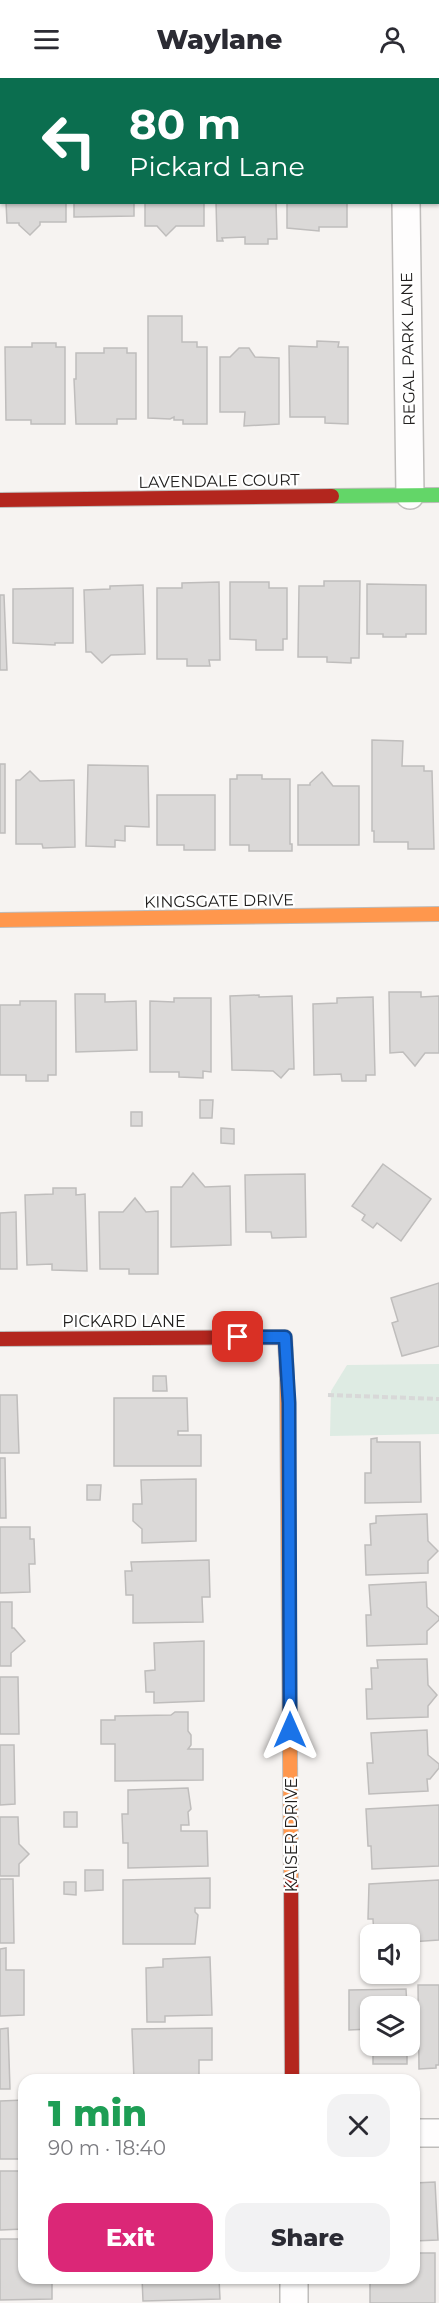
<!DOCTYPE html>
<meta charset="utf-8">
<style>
:root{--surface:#fff;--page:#f2f2f3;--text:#2b2b33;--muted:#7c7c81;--accent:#db2777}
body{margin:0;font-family:Montserrat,sans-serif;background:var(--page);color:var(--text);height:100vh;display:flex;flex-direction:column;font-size:22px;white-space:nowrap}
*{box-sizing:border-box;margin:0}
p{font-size:20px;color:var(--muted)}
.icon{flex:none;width:33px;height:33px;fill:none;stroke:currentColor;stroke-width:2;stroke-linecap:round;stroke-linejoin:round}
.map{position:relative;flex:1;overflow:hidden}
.sheet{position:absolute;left:18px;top:1996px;width:402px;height:210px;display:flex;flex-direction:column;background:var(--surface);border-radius:18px;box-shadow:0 2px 4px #0004}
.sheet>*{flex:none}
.top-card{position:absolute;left:0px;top:0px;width:440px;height:126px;box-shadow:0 2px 4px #0004;background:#0b6e4f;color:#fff;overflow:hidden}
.fabs{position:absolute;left:360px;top:1846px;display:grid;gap:12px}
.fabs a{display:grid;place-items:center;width:60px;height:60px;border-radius:12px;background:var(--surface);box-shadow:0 2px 4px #0004;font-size:30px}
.pin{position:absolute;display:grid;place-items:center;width:51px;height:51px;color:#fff;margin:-26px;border-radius:12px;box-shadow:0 3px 9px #0006}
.me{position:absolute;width:66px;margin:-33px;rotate:0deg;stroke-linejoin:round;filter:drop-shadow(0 0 4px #0008)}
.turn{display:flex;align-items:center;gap:21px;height:126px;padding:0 30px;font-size:27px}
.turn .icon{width:78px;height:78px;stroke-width:2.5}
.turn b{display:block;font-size:42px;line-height:51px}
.round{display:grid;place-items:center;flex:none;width:63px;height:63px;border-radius:18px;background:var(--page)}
.headline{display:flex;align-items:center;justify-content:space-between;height:102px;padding:0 30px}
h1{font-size:36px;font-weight:800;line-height:45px;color:#1e9e55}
.primary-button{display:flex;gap:12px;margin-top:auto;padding:12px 30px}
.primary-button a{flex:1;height:69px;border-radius:18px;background:var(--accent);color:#fff;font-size:24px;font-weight:800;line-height:69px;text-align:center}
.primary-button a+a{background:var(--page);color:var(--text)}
header{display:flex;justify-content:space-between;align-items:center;height:78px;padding:0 30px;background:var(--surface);font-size:27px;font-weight:800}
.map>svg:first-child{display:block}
.green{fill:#deebe3}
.building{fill:#dbd9d8;stroke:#bfbdbc;stroke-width:1.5}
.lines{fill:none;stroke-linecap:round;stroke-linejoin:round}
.street-casing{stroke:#bfbdbb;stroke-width:30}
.fast-casing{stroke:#bfbdbb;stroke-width:16}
.slow-casing{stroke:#bfbdbb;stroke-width:16}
.jam-casing{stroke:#bfbdbb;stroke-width:16}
.path{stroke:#d8d8d8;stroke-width:4;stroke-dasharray:6 3;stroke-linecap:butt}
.street{stroke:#fefdfd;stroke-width:27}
.fast{stroke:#63d668;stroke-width:14}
.slow{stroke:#ff974d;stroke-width:14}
.jam{stroke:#b3261e;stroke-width:14}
.route-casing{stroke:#114b97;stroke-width:15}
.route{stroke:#1a73e8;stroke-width:10}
.labels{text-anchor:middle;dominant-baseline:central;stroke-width:4.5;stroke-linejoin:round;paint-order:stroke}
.street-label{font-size:16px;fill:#22201f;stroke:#fff}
</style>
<header><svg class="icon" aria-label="menu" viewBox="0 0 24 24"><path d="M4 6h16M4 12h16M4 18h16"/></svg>Waylane<svg class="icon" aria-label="person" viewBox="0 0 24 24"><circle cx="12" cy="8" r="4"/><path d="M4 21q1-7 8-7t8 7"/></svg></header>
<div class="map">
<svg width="439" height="2225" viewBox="0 0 439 2225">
<rect width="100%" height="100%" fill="#f6f3f1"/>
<!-- green -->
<path class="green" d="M439 1286V1356L330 1358 331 1313 347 1287Z"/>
<!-- building -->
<g class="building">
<path d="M6 124H66V144H40V147L30 157 19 147V145H7Z"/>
<path d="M74 124H134V138L74 139Z"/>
<path d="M145 124H204V148H176L166 158 157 148H145Z"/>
<path d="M216 124H276L277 161H268V166H245V159L222 160 223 163H217Z"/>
<path d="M287 124H347V149H319V153L287 150Z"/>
<path d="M148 238H182V264H197V269H207V346H183V342H174V339L170 341 148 340Z"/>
<path d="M317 263 339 264 338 269H348V346L325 345V339H290L289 268 317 269Z"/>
<path d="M32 265H56V269H65V346H31V342H6L5 269H32Z"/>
<path d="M104 270H127V275H136V341H117V346H76L74 301H76V275H104Z"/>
<path d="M239 270H249L255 279 279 280V346L244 348 245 334H220V279H230Z"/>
<path d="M324 503H360L359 580H351V585L327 584V579H298L299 508H324Z"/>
<path d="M219 504 220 582H209L210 588H187V581H157V510H182V505Z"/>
<path d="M230 504H269V510H287V561H283V572H256V562L230 561Z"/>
<path d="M367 506 426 507V556H406V559H383V556H367Z"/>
<path d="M143 507 145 576 111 577 102 585 91 574H86L84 512 110 511V508Z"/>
<path d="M73 510V565H55V567L13 565V511Z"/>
<path d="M0 517H4L7 592H0Z"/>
<path d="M372 662 403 663 402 688H424V693H432L434 771H408V764H374V753H372Z"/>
<rect x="0" y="686" width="5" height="69"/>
<path d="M88 687 148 688 149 749 125 748V763L115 762V769L86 768Z"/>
<path d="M30 693 40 703 74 702 75 769 43 770 42 766H16V702H20Z"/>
<path d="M322 694 333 708H359V767H298V707H310V705Z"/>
<path d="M237 697H262V701H290V766H292V773H249V767H230V701H237Z"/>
<path d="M157 717H215V772H184V767H157Z"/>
<path d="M389 914H421V919L439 918V975H425L415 988 403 974 390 975Z"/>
<path d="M75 916H105V924L136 923 137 972 76 974Z"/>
<path d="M259 917V919L292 918 294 991H289L281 1000 273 993 232 992 230 918Z"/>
<path d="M373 919 375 997H366V1003H342L341 996 314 997 313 926 337 925V920Z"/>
<path d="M174 920H211V994L203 993V1000L179 999V994H150V923L174 924Z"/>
<path d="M20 923H56V997H48V1003H26V997H0V927H20Z"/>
<path d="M200 1022H213L212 1040H200Z"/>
<rect x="131" y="1034" width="11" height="14"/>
<path d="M221 1050 234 1051V1066L221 1065Z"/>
<path d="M383 1086 431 1121 401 1163 377 1145 373 1150 362 1142 365 1137 352 1128Z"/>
<path d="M193 1095 205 1109 230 1108 231 1167 171 1169V1109H182Z"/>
<path d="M305 1096 306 1159 272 1160 271 1154H246L245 1097Z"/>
<path d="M53 1110H76V1117L85 1116 87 1193 52 1192V1186L27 1187 25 1117 53 1116Z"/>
<path d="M135 1120 146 1134 158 1133V1196H129V1191H100L99 1134H123Z"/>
<path d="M16 1134 17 1191H0V1135Z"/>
<path d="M439 1205V1268L402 1278 392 1245 398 1243 391 1220Z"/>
<path d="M153 1298H166L167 1313H153Z"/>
<path d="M0 1317H17L19 1375H0Z"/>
<path d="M114 1320H187L188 1353H178V1357H201V1388H114Z"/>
<path d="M377 1360V1364H420L421 1424 365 1425V1395H371V1361Z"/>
<path d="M0 1380H5L6 1440H0Z"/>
<path d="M196 1401V1463L142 1465V1451L133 1443V1426H142L141 1402Z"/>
<path d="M87 1407H101L100 1422H87Z"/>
<path d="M427 1436 428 1463 438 1473 428 1483V1495L366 1497 365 1467H371L370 1446 376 1445V1438Z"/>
<path d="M0 1449H30V1461H34L35 1486H29L30 1514 0 1515Z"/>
<path d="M209 1482 210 1519H202L203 1544 133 1545V1517H126L125 1493H132L131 1484Z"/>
<path d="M426 1504 427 1529 439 1539V1542L427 1553V1566L367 1568 366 1537H371L369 1507Z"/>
<path d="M0 1524H12V1550H14L25 1563 11 1575V1588H0Z"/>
<path d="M204 1563V1623L154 1625V1614H146L145 1593 155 1592 154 1565Z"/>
<path d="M427 1581 428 1607 437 1617 428 1628V1639L367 1641 366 1611H372L371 1590H378L377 1582Z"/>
<path d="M0 1599H18L19 1656H0Z"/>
<path d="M175 1634H188V1653L191 1657V1667L188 1671H203V1702L115 1703V1666H101V1642H115V1638L171 1637Z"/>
<path d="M427 1652 428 1677 439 1686V1690L430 1701H427L428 1713 369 1716 367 1685H373L371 1655Z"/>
<path d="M0 1667H14L15 1726 0 1727Z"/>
<path d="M188 1710 191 1731 188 1734 189 1747H181V1753H207L208 1788 128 1790V1765H123L122 1736H128V1712Z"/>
<path d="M439 1727V1788L372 1791 371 1768H368L366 1731Z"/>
<rect x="64" y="1734" width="13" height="15"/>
<path d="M0 1739H18L19 1766 29 1776 19 1786V1798H0Z"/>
<path d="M85 1792H103V1812L85 1813Z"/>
<path d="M210 1800V1830H195V1834L198 1837 195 1866H123V1802Z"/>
<path d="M0 1801H13L14 1865H0Z"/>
<path d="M439 1802V1862L410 1864V1857H374L373 1841H368L369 1806Z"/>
<path d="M64 1804H76V1817L64 1816Z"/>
<path d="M6 1870V1892H24V1937L0 1938V1871Z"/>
<path d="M210 1879 212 1937 165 1938V1944H147L146 1890 163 1889V1881Z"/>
<path d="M418 1907H439V1987H436V1990L419 1991Z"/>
<path d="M406 1911 407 1929H370V1951L349 1952V1912Z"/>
<path d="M8 1950 10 2011H0V1951Z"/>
<path d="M212 1950V1982H199V2002H134L132 1951Z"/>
<rect x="373" y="1968" width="34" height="18"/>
<path d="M24 2022V2081H0V2023Z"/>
<path d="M0 2093H24V2151L0 2152Z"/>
<path d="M435 2104 438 2162 414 2163V2105Z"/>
<path d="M0 2161H24V2200H52V2221L0 2222Z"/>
<path d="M414 2175H435V2225H370V2200H414Z"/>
<path d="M142 2200H219L220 2221 143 2223Z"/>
</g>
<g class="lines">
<defs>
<g id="street">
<path d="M405 0V2"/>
<path d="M0 8H2"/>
<path d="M406 124 410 417"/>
<path d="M414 2055H439"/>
<path d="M294 2200V2225"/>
</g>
<path id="fast" d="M332 418 439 417"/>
<g id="slow">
<path d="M0 842 439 836"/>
<path d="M287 1300 291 1803"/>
</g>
<g id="jam">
<path d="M0 422 332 418"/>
<path d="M0 1261 285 1259 287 1300"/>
<path d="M291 1803 292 2002"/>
</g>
</defs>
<!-- street casing -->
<use href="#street" class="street-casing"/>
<!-- fast casing -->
<use href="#fast" class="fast-casing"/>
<!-- slow casing -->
<use href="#slow" class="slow-casing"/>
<!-- jam casing -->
<use href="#jam" class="jam-casing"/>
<!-- path -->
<path class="path" d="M328 1317 439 1321"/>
<!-- street -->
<use href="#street" class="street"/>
<!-- fast -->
<use href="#fast" class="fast"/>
<!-- slow -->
<use href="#slow" class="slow"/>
<!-- jam -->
<use href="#jam" class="jam"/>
</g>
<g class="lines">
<defs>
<path id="route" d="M238 1259H285L289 1325 290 1652"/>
</defs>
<!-- route casing -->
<use href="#route" class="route-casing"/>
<!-- route -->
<use href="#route" class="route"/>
</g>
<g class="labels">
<!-- street labels -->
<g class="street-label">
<text transform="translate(408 271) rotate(-91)">REGAL PARK LANE</text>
<text transform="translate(219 403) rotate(-1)">LAVENDALE COURT</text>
<text transform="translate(219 823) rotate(-1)">KINGSGATE DRIVE</text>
<text x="124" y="1243">PICKARD LANE</text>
<text transform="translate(291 1757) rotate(-90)">KAISER DRIVE</text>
</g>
</g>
</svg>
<div class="fabs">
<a><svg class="icon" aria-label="sound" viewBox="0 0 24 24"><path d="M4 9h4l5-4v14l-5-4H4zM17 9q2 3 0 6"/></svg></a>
<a><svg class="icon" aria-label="layers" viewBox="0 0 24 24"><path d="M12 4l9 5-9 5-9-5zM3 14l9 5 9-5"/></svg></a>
</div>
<div class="pin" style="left:238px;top:1259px;background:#d93025"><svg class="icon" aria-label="arrive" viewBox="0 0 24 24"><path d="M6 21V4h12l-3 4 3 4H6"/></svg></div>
<svg class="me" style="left:290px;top:1652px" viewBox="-20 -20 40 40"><path d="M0-17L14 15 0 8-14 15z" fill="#1a73e8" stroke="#fff" stroke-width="4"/></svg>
<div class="top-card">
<div class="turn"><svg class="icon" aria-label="left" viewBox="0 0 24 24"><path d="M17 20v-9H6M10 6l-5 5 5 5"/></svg><div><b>80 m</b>Pickard Lane</div></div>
</div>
<section class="sheet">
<div class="headline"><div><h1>1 min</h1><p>90 m · 18:40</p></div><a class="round"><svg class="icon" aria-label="close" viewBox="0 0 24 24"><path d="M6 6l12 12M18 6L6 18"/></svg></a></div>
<div class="primary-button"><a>Exit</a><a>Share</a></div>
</section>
</div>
